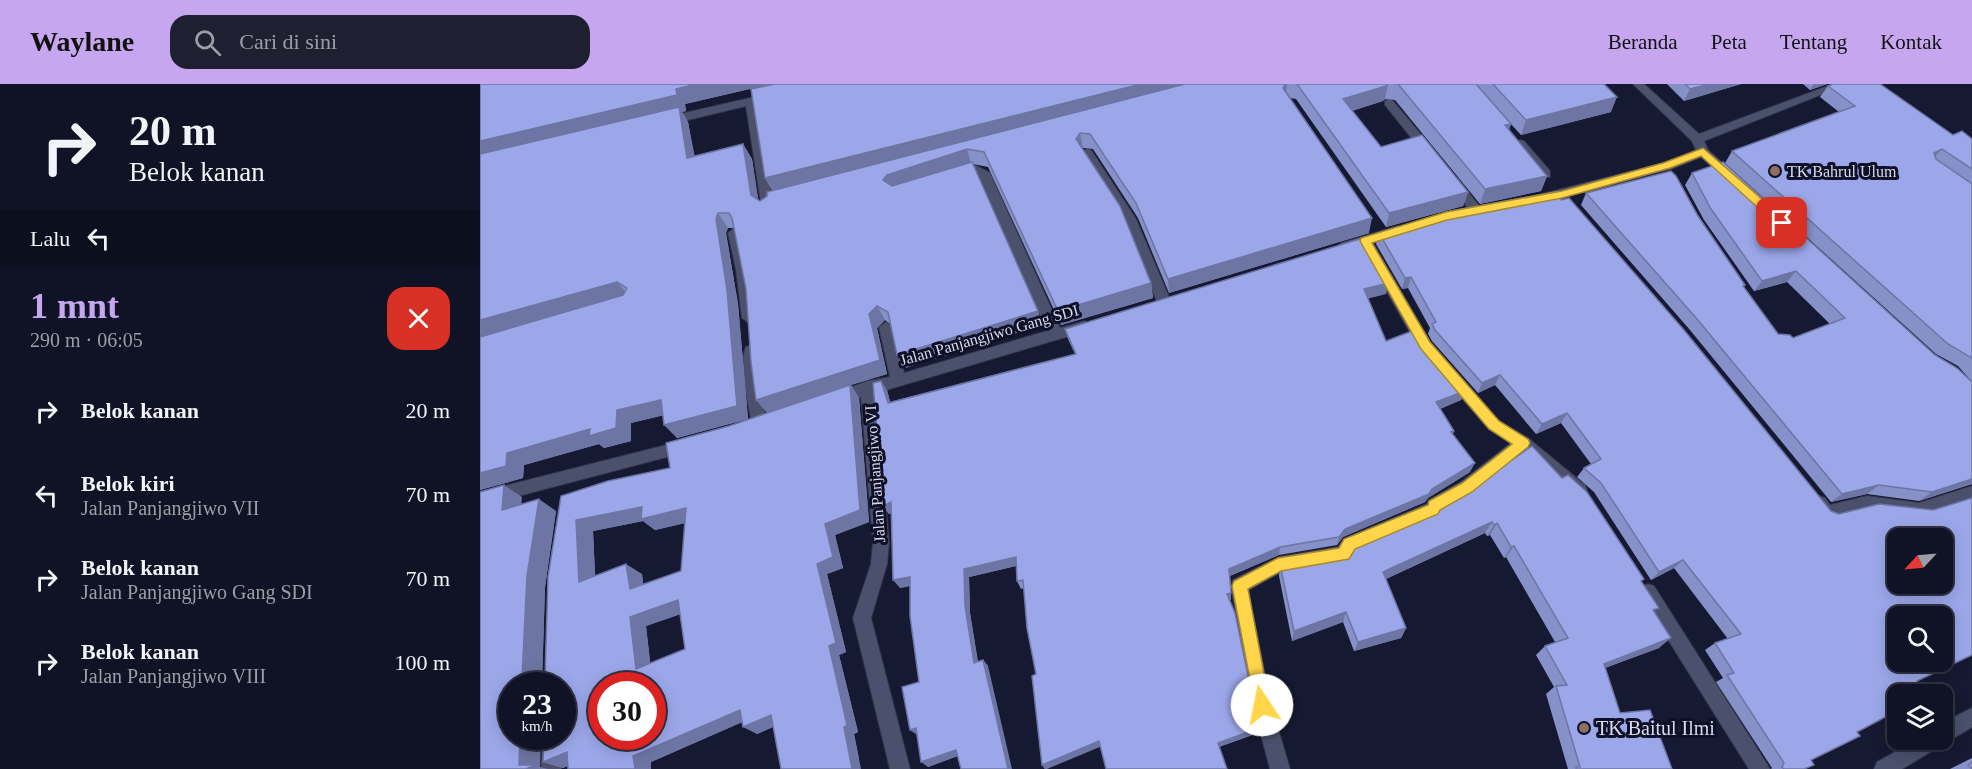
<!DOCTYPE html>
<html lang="id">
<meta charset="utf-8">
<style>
:root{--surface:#101326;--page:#1e2032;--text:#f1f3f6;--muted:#9c9ea7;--line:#303243;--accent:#c7a6f0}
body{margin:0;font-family:Georgia,serif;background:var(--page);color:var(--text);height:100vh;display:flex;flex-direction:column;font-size:22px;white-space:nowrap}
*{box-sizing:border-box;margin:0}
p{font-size:20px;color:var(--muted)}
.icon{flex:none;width:33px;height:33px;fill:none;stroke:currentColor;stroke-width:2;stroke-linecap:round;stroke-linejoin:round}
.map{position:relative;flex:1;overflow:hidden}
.sheet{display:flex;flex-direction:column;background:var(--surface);width:480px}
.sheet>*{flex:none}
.top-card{background:#101326;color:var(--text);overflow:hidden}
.needle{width:39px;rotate:244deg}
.controls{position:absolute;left:1407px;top:444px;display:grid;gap:12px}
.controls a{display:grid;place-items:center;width:66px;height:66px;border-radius:12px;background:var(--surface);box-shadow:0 3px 15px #0003,0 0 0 2px var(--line);font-size:30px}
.speed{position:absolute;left:18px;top:588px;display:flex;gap:12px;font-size:30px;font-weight:700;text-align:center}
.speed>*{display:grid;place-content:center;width:78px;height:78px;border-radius:50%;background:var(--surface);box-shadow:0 3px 15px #0003,0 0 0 2px var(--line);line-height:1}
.speed small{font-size:15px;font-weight:400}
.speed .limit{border:9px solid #d22;background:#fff;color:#111}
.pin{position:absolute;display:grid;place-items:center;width:51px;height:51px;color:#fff;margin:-26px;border-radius:12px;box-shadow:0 3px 9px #0006}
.me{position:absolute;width:66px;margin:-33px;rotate:349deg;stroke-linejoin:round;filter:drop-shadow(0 0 4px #0008)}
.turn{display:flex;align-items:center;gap:21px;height:126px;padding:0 30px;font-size:27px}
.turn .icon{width:78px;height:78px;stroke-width:2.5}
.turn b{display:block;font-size:42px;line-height:51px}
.then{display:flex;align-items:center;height:57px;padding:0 30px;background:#0003;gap:12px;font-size:22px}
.round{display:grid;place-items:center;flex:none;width:63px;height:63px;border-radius:18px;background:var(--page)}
.overview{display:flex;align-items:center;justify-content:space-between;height:102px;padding:0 30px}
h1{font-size:36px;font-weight:700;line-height:45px;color:var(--accent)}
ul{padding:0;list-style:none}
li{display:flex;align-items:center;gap:18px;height:84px;padding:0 30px}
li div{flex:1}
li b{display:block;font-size:22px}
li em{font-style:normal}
header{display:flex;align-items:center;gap:36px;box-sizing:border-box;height:84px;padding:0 30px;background:var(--accent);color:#111}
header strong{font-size:28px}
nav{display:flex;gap:33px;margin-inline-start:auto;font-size:21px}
.search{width:420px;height:54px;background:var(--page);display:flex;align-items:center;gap:15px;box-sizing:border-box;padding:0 21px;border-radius:18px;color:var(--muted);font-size:22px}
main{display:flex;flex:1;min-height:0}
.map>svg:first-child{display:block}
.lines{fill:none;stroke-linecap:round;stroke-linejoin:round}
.lane-casing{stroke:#323347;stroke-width:2}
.street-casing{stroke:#323347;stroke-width:2}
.lane{fill:#4b516d;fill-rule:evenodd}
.street{fill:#4b516d;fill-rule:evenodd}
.wall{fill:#8690c9;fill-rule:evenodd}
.shaded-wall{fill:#6d75a4}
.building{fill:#9ca7ea;stroke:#6d75a4;stroke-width:1.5;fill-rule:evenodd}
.route{fill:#ffd54a;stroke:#a68a30;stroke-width:1.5}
.education-dot{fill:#8d6e63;stroke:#0d1027;stroke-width:2}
.labels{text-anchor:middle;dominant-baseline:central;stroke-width:6;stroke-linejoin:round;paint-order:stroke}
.poi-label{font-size:16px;fill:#d6daeb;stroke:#0d1027;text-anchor:start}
.street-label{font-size:16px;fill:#d6daeb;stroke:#0d1027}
.near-poi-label{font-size:20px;fill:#d6daeb;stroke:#0d1027;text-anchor:start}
</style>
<header>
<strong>Waylane</strong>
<div class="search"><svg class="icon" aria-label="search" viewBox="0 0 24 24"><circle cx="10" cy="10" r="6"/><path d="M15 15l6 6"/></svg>Cari di sini</div>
<nav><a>Beranda</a><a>Peta</a><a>Tentang</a><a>Kontak</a></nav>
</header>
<main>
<section class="sheet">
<div class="top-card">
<div class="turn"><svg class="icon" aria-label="right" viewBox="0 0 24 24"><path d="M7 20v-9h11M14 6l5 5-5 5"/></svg><div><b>20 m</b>Belok kanan</div></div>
<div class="then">Lalu<svg class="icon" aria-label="left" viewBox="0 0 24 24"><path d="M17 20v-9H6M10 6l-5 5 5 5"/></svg></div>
</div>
<div class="overview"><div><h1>1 mnt</h1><p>290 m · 06:05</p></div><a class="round" style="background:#d93025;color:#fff"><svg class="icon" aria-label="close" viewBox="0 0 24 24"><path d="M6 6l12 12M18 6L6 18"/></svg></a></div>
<ul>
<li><svg class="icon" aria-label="right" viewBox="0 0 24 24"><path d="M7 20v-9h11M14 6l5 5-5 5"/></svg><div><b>Belok kanan</b></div><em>20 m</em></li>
<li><svg class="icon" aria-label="left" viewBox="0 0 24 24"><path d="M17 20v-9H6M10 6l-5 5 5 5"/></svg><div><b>Belok kiri</b><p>Jalan Panjangjiwo VII</p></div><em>70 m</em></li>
<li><svg class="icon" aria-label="right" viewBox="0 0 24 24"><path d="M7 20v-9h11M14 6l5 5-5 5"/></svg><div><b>Belok kanan</b><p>Jalan Panjangjiwo Gang SDI</p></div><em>70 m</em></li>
<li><svg class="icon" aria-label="right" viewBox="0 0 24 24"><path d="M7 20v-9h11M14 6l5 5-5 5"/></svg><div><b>Belok kanan</b><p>Jalan Panjangjiwo VIII</p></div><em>100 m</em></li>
</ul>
</section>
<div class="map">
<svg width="1492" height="685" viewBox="0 0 1492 685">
<rect width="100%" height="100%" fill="#161932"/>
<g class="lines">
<defs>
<path id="lane" d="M292 9 296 10V14L277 19 294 126 288 130 282 126 266 22 187 41 181 37 187 33Z"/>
<g id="street">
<path d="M1153 0H1164L1219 50 1353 0H1368L1224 57 1228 66 1256 91V97H1248L1221 73 1191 85 1058 119 1054 118 1052 115 1054 112 1184 79 1216 66 1212 57Z"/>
<path d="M909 15 913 17 953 65V71H945L905 21V17Z"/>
<path d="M1040 56 1044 57 1070 87V93H1062L1036 63 1034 60Z"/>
<path d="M607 65 611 66 656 135 691 218 689 222 684 223 677 218 644 136 601 69Z"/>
<path d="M495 81 510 89 580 244 605 237 612 242 610 246 396 309 409 459 407 480 391 534 430 685H410L373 534 391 480 393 459 381 313 357 320 352 318 350 314 352 310 388 297 410 293 399 243 406 238 413 243 424 289 567 247 499 92 494 89 476 95 470 91 472 88Z"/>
<path d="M974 94 978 95 1000 123 1002 126 1000 129H992L970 101 968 98Z"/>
<path d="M918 142 922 144 924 147 922 150 893 159 950 258 1019 337 1048 354 1105 401 1107 406 1105 411 1099 413 1093 411 1043 368 993 408 961 426 959 430 876 465 869 475 801 488 768 506 791 621 810 685H790L773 621 751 502 753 496 799 473 858 463 864 455 947 420 949 416 981 398 1031 359 1009 345 940 266 881 162 866 167 860 162 861 159Z"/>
<path d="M254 144 260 149 270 186 276 234 269 239 262 234 256 186 248 149Z"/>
<path d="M271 261 276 263 278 267 286 341 284 345 279 347 274 345 272 341C269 322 258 280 266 263Z"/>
<path d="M206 356 211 357 214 362 211 367 206 368 0 422V408Z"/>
<path d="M1492 402V416L1439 433 1387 426 1347 436 1341 434 1331 419 1333 414 1339 412 1345 414 1350 421 1387 412 1439 419Z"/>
<path d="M1168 500 1174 502 1290 685H1269L1162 514 1160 508 1162 502Z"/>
<path d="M1492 624V643L1422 685H1394L1397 678 1437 656H1462V639Z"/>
<path d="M63 652H81V685H61Z"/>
</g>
</defs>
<!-- lane casing -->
<use href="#lane" class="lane-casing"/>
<!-- street casing -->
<use href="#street" class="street-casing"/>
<!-- lane -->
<use href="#lane" class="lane"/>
<!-- street -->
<use href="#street" class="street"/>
</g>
<!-- wall -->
<g class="wall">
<path d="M0 0H1124L1131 28 1041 51 1031 40 1029 46 1067 92 1061 107 1000 120 915 16 905 15 903 17 872 27 901 63 988 108 983 122 906 143 816 15 810 14 889 149 689 209 658 134 613 65 603 64V65L671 199 673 214 581 241 508 83 493 80 558 227 562 241 425 284 417 271 410 240 405 236 397 244 407 290 371 301 379 314 389 438 355 451 363 484 347 490 366 568 359 571 378 648 374 650 379 675 293 643 277 650 262 638 171 678 87 682 83 684 63 678 82 602 32 652 60 683 0 685 42 413 41 420 76 427 65 503 62 596H63L65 594 81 412 190 384 249 342 321 318 287 329 266 205 254 144H248L246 149 258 220 268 335 197 354 183 331 151 339V357L124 364 119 360 44 381 43 394 0 406ZM274 4 285 94 292 106 287 112 280 117 278 116 272 75 263 60 214 72 208 38 202 28 206 27 205 20ZM163 437 175 446 205 439 201 487 163 500 162 490 115 492 113 447ZM200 530 205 565 170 579 166 542Z"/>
<path d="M1187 0H1261L1204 17Z"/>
<path d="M1323 0H1347L1330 6Z"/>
<path d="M1348 2 1473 51 1492 55V298L1478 282 1456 270 1245 79 1252 67 1359 28 1340 13Z"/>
<path d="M1212 89 1492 298V400L1439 417 1387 410 1351 418 1210 246 1101 121 1106 109 1218 132 1264 203 1298 250 1313 254 1350 240 1307 198 1274 207 1224 136 1205 101Z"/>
<path d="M899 149 1437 597 1406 624 1377 648 1331 676 1324 685H1291L1292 684 1236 598 1243 594 1225 566 1235 559 1248 555 1194 484 1171 496 1114 408 1097 393 1104 384 1111 380 1081 339 1056 350 1015 301 998 309 952 257 948 250 950 244 928 204 922 205 896 160Z"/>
<path d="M906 210 888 214 906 257H941L985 307 981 316 960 325 974 347 973 350 990 388 948 414 945 418 863 453 857 461 799 471 750 492 751 509V516L749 517 779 644 778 649 739 663 621 662 565 685 562 681 556 590 544 504 541 505 537 497 536 482 489 493 490 529 498 578 503 576 508 582 478 672 448 683 430 502 420 504 412 429 409 430 403 422 407 306 410 318 595 270 588 255 585 245Z"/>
<path d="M968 416 1161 498 1174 528 1179 564 1125 584 1140 629 1192 685H1088L1066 610 1074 603 1056 571 1065 562 1075 558 1026 473 1024 474 1010 451 1007 452 1005 449 906 495 926 544 921 554 874 567 863 538 812 557 799 492 800 481 873 466 965 420Z"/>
<path d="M1492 674V685H1470Z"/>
</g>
<!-- shaded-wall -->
<g class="shaded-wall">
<path d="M216 0H318L278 10 274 4 205 20 206 27 202 28 208 38 218 89 0 76V57Z"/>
<path d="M661 0H722L294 109 285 94Z"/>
<path d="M806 0H807L806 14 803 4Z"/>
<path d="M908 0 905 15 903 17 861 30 863 15Z"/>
<path d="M1229 0H1261L1204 17 1210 5Z"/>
<path d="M1334 0H1347L1330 6Z"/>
<path d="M1137 13 1131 28 1041 51 1046 36Z"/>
<path d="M1031 40 1026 55 1025 41Z"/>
<path d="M600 49 603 64 599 70 596 55Z"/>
<path d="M263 60 272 75 280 126 271 111Z"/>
<path d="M487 65 491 80 413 106 403 96 407 91Z"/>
<path d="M1462 65 1452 76 1454 69Z"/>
<path d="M1067 92 1061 107 1000 120 1005 105Z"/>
<path d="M988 108 983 122 906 143 909 129Z"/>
<path d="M238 129 248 144 246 149 258 220 268 335 197 354 184 341Z"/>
<path d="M892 134 889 149 689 209 688 195Z"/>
<path d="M1316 187 1307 198 1274 207 1282 197Z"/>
<path d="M931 193 928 204 922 205 925 194Z"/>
<path d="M137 198 149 212 0 255V236Z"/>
<path d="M671 199 673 214 581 241 578 227Z"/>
<path d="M908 199 906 210 882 216 884 205Z"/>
<path d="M397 222 405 236 397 244 407 290 371 301 379 314 389 438 355 451 363 484 347 490 366 568 359 571 378 648 374 650 381 685H372L349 562 337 480 345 440 371 302 287 329 276 316 389 230Z"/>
<path d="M558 227 562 241 425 284 417 271Z"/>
<path d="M1020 291 1015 301 998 309 1002 299Z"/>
<path d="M401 297 407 306 413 328 408 319Z"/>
<path d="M985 307 981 316 952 328 956 318Z"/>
<path d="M181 316 194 329 151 339V357L124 364 119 360 44 381 43 394 0 406V389L27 369 137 326Z"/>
<path d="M1087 329 1081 339 1056 350 1062 340Z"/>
<path d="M995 379 990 388 948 414 945 418 863 453 857 461 859 453 865 445 952 405Z"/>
<path d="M1492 395V399L1439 417 1452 408Z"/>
<path d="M24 401 42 413 40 437 22 426Z"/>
<path d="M1399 401 1387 410 1351 418 1362 410Z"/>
<path d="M59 415 76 427 65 503 62 602 44 596 42 594 47 492Z"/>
<path d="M411 418 417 427 409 430 403 422Z"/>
<path d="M162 423 206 424 219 436 175 446 163 437 113 447 116 508 99 498 96 436Z"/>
<path d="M1012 438 1005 449 899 498 903 488Z"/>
<path d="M1017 439 1010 451 1007 452 1014 441Z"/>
<path d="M1034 462 1026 473 1024 474 1031 463Z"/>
<path d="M800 463 799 471 749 492V485Z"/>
<path d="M536 473 540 481 489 493 490 529 499 585 494 579 485 522 484 485Z"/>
<path d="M1203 476 1194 484 1171 496 1179 488Z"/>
<path d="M146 480 162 490 165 514 150 505Z"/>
<path d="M430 493 436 500 420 504 413 496Z"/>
<path d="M751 509V516L747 517V510Z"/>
<path d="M198 516 213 526 166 542 172 593 156 585 150 533Z"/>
<path d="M866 528 863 538 812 557 814 547Z"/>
<path d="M926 544 921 554 874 567 878 558Z"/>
<path d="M1191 554 1179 564 1113 588 1124 580Z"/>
<path d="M503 576 508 582 532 685H528Z"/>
<path d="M260 626 274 633 171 678V685H155L153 672Z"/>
<path d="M291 631 304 638 277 650 263 643Z"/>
<path d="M436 644 437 651 430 646Z"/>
<path d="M779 644 778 649 738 663V659Z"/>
<path d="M40 652H61L60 683 68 685H46L39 681Z"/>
<path d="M619 657 622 662 567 685H565L562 681Z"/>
<path d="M476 666 482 670 448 683 441 678Z"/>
<path d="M87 668 106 674 83 684 63 678Z"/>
</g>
<!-- building -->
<g class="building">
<path d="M0 0H216L196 5 197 11 0 57Z"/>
<path d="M294 0H661L285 94 271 5Z"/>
<path d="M705 0H806L803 4 892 134 688 195 656 119 610 50 600 49 596 55 640 122 671 199 578 227 504 68 487 65 407 91 403 96 412 102 492 78 558 227 417 271 408 228 397 222 389 230 400 276 276 316 271 278 266 205 252 134 249 129H238L236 135 247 206 257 322 184 341 181 316 137 326 136 344 109 352 110 345 27 369 26 382 0 389V253L143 211 147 204 137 198 0 236V70L199 23 207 74 263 60 271 111 280 117 287 112V108Z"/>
<path d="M817 0H907L906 2 863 15 901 63 942 51 988 108 909 129Z"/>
<path d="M914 0H996L1031 40 1025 41 1067 92 1005 105 918 0Z"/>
<path d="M1013 0H1124L1137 13 1046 36Z"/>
<path d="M1205 0H1229L1210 5Z"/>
<path d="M1353 0H1400L1473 51 1482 47 1492 55V85L1462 65 1454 69 1456 75 1492 100V274L1468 260 1252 67 1375 22 1348 2Z"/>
<path d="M1243 78 1455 271 1477 284 1492 298V395L1452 408 1399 401 1362 410 1217 235 1106 109 1191 87 1196 92 1218 132 1265 201 1263 202 1298 250 1310 251 1313 254 1365 234 1316 187 1282 197 1231 125 1212 89Z"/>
<path d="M1075 108 1081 116 1089 114 1204 246 1351 427 1359 430 1399 420 1453 426 1492 414V571L1437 597 1443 605 1433 610H1418V618L1406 624 1411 630 1377 648 1380 652 1331 676 1334 681 1324 685H1304L1302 683 1304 679 1247 591 1254 589 1235 559 1261 550 1203 476 1179 488 1121 399 1104 384 1121 375 1087 329 1062 340 1020 291 1002 299 955 246 952 240 956 238 931 193 925 194 899 149 971 127ZM1418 454H1462V500H1418ZM1418 532H1462V578H1418Z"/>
<path d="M883 154 908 199 884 205 906 257 935 246 941 257 985 307 956 318 974 347 971 348 995 379 952 405 949 410 865 445 859 453 800 463 749 485 751 509 747 510 755 529 779 644 738 659 747 685H626L619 657 562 681 552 592 556 590 547 544 543 496 537 497 536 473 484 485 485 522 494 579 503 576 528 685H481L476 666 441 678 436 644 430 646 422 603 439 598 430 532V493L413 496 411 418 403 422 393 299 401 297 408 319 596 270 585 245Z"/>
<path d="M370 301 380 426 345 440 353 473 337 480 356 559 349 562 367 641 364 643 372 685H301L291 631 263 643 260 626 153 672 155 685H88L87 668 63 678 64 652H82V602H32V652H40L39 681H55L46 685H0V408L24 401 22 426 59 415 47 492 42 594 44 596H63L65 594 68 493 81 412 128 397 190 384 186 359 249 342ZM162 423 161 435 206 424 201 487 150 505 146 480 99 498 96 436ZM198 516 205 565 156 585 150 533ZM122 602H172V652H122Z"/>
<path d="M1052 362 1082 394 1088 391 1107 408 1164 495 1161 497 1179 524 1173 526 1191 554 1124 580 1140 629 1170 626 1192 685H1096V683H1100L1076 602 1087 601 1065 562 1088 554 1034 462 1031 463 1017 439 1014 441 1012 438 903 488 926 544 878 558 866 528 814 547 800 481 873 466 881 456 965 420 968 416 1000 398Z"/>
<path d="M1492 678V685L1488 681Z"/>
</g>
<!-- route -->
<path class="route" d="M1223 64 1306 136V142H1298L1221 72 1190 84 1082 114 967 136 892 159 950 258 1019 337 1048 355 1050 359 1048 363 992 408 960 426 958 430 875 465 869 475 801 487 768 505 790 621 788 627 782 629 776 627 752 502 754 497 798 474 859 464 864 455 948 421 949 417 982 399 1032 360 1009 345 941 265 880 157 881 154 966 128 1082 107 1183 79Z"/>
<!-- markers -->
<g class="education-dot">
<circle cx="1295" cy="87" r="6"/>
<circle cx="1104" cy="644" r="6"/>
</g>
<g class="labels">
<!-- poi labels -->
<g class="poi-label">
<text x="1307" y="87">TK Bahrul Ulum</text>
</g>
<!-- street labels -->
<g class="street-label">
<text transform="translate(509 251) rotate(-16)">Jalan Panjangjiwo Gang SDI</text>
<text transform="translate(395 390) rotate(-94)">Jalan Panjangjiwo VI</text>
</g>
<!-- near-poi labels -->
<g class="near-poi-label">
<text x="1116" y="644">TK Baitul Ilmi</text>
</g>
</g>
</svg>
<div class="controls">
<a><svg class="needle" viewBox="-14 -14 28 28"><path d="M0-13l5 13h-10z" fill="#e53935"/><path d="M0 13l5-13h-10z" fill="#9c9ea7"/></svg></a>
<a><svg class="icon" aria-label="search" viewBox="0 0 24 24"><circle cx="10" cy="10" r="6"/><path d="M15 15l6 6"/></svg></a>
<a><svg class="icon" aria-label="layers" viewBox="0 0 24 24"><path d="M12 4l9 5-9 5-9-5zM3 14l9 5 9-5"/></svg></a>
</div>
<div class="speed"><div>23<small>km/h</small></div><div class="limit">30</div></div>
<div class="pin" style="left:1302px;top:139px;background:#d93025"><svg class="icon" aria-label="arrive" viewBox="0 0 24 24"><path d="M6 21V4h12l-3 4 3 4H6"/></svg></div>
<svg class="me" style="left:782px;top:621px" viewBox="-20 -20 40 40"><circle r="19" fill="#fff"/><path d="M0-13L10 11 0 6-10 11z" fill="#ffd54a"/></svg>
</div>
</main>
